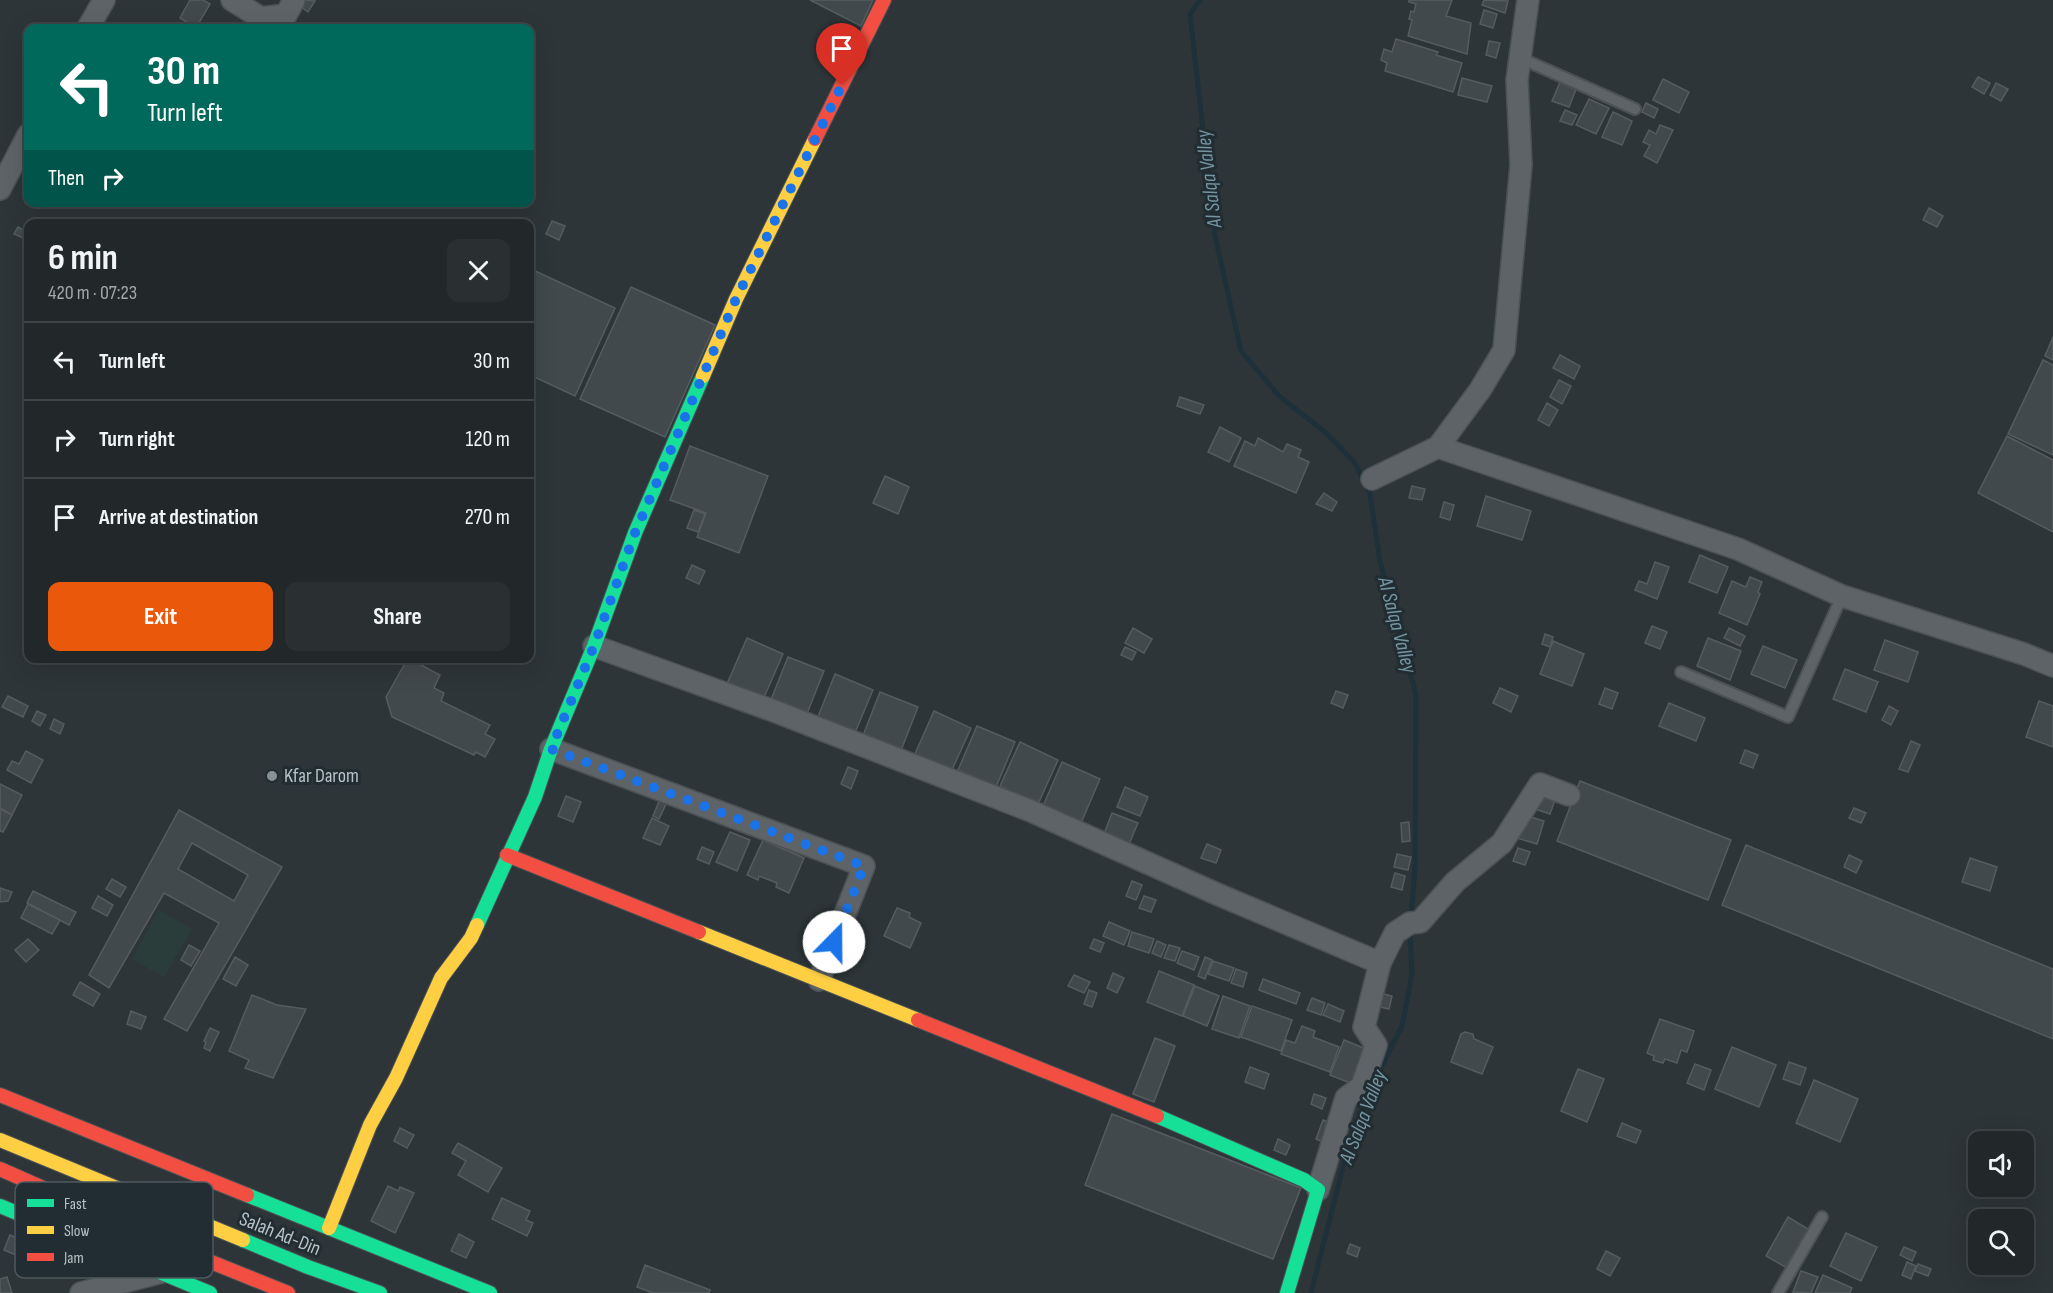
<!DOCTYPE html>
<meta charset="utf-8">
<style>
:root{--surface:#22282a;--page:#2a3032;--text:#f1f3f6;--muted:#a2a6a8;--line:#3f4447;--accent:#ea580c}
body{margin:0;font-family:"Sofia Sans Condensed",sans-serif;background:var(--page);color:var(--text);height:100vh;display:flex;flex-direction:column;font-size:22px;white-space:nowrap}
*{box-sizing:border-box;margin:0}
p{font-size:20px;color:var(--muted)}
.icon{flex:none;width:33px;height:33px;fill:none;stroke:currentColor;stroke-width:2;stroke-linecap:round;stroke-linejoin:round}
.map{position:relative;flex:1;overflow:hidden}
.details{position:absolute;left:24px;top:219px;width:510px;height:444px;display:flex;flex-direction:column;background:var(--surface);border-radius:12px;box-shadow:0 6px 24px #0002,0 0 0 2px var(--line)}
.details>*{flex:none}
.banner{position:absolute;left:24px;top:24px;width:510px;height:183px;border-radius:12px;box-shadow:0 6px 24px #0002,0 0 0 2px var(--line);background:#00695c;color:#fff;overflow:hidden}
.tools{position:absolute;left:1968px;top:1131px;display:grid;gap:12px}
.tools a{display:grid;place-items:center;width:66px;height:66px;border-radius:12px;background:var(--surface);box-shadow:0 6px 24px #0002,0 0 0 2px var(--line);font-size:30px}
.pin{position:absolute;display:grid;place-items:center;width:51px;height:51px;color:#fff;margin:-62px -26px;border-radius:50% 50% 50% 0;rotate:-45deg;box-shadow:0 0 6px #0007}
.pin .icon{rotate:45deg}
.me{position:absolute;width:66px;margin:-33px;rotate:22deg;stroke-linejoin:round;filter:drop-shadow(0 0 4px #0008)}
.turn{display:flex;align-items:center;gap:21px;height:126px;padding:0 24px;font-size:27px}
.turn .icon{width:78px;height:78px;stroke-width:2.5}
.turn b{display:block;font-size:42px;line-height:51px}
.then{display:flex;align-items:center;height:57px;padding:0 24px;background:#0003;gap:12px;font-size:22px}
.round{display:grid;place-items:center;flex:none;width:63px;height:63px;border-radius:12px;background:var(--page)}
.headline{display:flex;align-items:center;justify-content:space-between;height:102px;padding:0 24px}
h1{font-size:36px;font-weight:700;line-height:45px}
.cta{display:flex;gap:12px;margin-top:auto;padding:12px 24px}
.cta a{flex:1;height:69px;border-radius:12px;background:var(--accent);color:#fff;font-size:24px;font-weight:700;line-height:69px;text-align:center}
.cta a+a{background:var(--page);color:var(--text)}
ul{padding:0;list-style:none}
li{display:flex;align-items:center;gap:18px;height:78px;padding:0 24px;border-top:2px solid var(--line)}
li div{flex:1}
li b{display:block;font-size:22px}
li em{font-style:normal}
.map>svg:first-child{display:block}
.green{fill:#2a3d3a}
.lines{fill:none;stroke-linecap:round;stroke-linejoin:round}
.stream{stroke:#1e303a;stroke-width:5}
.building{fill:#42494c;stroke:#555c5f;stroke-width:1.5;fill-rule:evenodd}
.lane-casing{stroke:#4b5255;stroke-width:14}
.street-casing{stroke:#4b5255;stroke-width:24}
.fast-casing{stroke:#4b5255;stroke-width:16}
.slow-casing{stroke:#4b5255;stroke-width:16}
.jam-casing{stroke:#4b5255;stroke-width:16}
.lane{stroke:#5d6366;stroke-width:10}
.street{stroke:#5d6366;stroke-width:21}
.fast{stroke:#16e098;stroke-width:14}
.slow{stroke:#ffcf43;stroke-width:14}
.jam{stroke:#f24e42;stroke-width:14}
.route{stroke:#1a73e8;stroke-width:10;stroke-dasharray:0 18}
.poi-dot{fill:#879196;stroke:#212d32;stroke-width:2}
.labels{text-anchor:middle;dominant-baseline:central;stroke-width:6;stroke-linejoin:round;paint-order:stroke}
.poi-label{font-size:20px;fill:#b8c2c8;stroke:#212d32;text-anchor:start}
.street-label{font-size:20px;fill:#b8c2c8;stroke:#212d32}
.water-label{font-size:21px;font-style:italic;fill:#7595a2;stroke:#212d32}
.key{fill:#212d32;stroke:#4e5a5f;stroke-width:1.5}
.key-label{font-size:16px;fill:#b8c2c8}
</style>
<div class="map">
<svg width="2053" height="1293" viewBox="0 0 2053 1293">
<rect width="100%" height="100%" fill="#2d3538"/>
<!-- green -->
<path class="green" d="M159 910 192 929 164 977 132 959Z"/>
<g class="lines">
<!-- stream -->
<g class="stream">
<path d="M1200 0 1190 14 1215 236 1241 351 1279 396 1325 432 1355 463 1370 494 1380 561 1416 694 1415 867 1411 917"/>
<path d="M1374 1081 1402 1026 1412 974 1410 930"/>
<path d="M1311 1293 1343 1167 1370 1089"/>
</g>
</g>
<!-- building -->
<g class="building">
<path d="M190 0H203L210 4 196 28 180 18Z"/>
<path d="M304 0 315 1 308 12 300 6Z"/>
<path d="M810 0H873L861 26Z"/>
<path d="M1409 0H1452L1446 16 1471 23 1467 54 1408 36 1412 20 1409 19 1411 11 1414 12 1416 4 1409 2Z"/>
<path d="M1484 0 1508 1 1505 13 1482 5Z"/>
<path d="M1484 10 1497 14 1493 28 1480 24Z"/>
<path d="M1396 39 1438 52 1436 55 1462 63 1453 92 1385 71 1387 63 1381 60 1384 49 1392 52Z"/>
<path d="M1489 41 1500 43 1496 58 1486 55Z"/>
<path d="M1978 77 1990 83 1984 94 1972 87Z"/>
<path d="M1462 78 1492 86 1487 102 1458 95Z"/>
<path d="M1663 79 1689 92 1679 113 1653 100Z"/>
<path d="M1561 80 1577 87 1569 107 1552 101Z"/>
<path d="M1996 83 2008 89 2001 101 1990 95Z"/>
<path d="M1589 99 1609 108 1596 134 1576 125Z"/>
<path d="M1646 103 1658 109 1654 118 1642 112Z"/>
<path d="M1565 110 1577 115 1572 125 1560 121Z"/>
<path d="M1613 112 1632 121 1622 145 1602 137Z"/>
<path d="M1660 125 1673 130 1657 163 1644 156 1650 145 1643 142 1649 130 1656 134Z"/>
<path d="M1929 208 1943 216 1937 227 1923 220Z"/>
<path d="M552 221 565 226 559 240 546 234Z"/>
<path d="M18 227 28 233V240L14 234Z"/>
<path d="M533 270 615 308 575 396 530 375V278Z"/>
<path d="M631 287 715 325 665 437 580 399Z"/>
<path d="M2053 337V360L2045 356Z"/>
<path d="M1560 355 1580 366 1574 379 1553 368Z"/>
<path d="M2043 360 2053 365V455L2008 434Z"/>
<path d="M1559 380 1571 386 1562 404 1550 397Z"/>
<path d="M1180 397 1204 405 1200 414 1177 406Z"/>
<path d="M1547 403 1558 410 1549 426 1538 420Z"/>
<path d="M1220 427 1241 438 1229 462 1208 452Z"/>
<path d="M2007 436 2053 460V532L1978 493Z"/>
<path d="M1258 438 1283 452 1287 444 1301 450 1298 457 1309 462 1296 493 1234 466 1245 441 1255 446Z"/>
<path d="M690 446 768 476 739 553 697 537 706 513 670 500Z"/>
<path d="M885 476 909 487 898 514 873 503Z"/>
<path d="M1412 486 1425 489 1422 500 1409 498Z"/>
<path d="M1324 493 1337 502 1332 511 1316 504Z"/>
<path d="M1486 496 1531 511 1522 540 1477 526Z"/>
<path d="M1444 502 1454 505 1450 520 1440 517Z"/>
<path d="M694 510 705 514 698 532 687 528Z"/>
<path d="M1700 555 1728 567 1717 593 1689 582Z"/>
<path d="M1655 562 1669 567 1657 599 1635 590 1639 581 1647 584Z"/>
<path d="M692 565 705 571 699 584 686 578Z"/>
<path d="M1750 577 1762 582 1758 592 1760 594 1747 625 1719 613 1732 581 1746 587Z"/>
<path d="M1652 626 1667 632 1660 649 1645 643Z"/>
<path d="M1133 628 1152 639 1144 653 1125 643Z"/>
<path d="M1729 628 1745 636 1740 646 1724 638Z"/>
<path d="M1545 634 1553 637 1550 647 1542 644Z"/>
<path d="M747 638 783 654 762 702 726 686Z"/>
<path d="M1708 638 1741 651 1730 680 1697 666Z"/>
<path d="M1885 640 1918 652 1908 682 1874 670Z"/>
<path d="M1553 641 1584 654 1572 686 1540 674Z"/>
<path d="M1763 646 1797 660 1785 688 1751 674Z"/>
<path d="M1125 647 1136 652 1132 660 1121 655Z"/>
<path d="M788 657 824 671 806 716 770 702Z"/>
<path d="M408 658 440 675 434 688 444 693 441 701 490 725 485 734 495 739 485 757 476 752 474 755 392 717 386 697Z"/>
<path d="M1845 669 1878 682 1866 712 1833 699Z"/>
<path d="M835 674 873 690 854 735 817 719Z"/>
<path d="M1500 688 1518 696 1511 712 1493 703Z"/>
<path d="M1605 688 1618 693 1612 709 1599 704Z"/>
<path d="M1336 691 1348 695 1343 708 1331 703Z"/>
<path d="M880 692 918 707 900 753 862 738Z"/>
<path d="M8 696 28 706 23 717 2 707Z"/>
<path d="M2039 701 2053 706V747L2026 737Z"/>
<path d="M1669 703 1705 718 1696 741 1659 726Z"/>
<path d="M1889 706 1898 711 1891 725 1882 720Z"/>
<path d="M37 711 46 715 40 726 32 721Z"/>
<path d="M934 711 971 728 951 772 914 756Z"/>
<path d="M54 719 64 724 60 734 50 729Z"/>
<path d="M977 726 1015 742 996 787 958 770Z"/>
<path d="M1911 741 1920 745 1908 772 1899 769Z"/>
<path d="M1020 742 1058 760 1038 804 1000 786Z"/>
<path d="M1745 750 1758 755 1753 768 1740 763Z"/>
<path d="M26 751 43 760 31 783 7 770 12 761 19 764Z"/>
<path d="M1062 762 1100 779 1081 823 1043 806Z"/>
<path d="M848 767 858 771 851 789 841 784Z"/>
<path d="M1580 781 1731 840 1708 900 1557 841Z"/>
<path d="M0 784 22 795 12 815 0 808Z"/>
<path d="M1125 787 1148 797 1140 816 1117 807Z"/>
<path d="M1541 792 1556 797 1550 814 1535 809Z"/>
<path d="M566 796 581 802 573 822 558 816Z"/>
<path d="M660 799 667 802 659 819 653 816Z"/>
<path d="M1854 808 1866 813 1861 823 1849 818Z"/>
<path d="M0 809 12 815 3 832 0 831Z"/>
<path d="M179 810 282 867 187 1031 164 1019 219 923 164 893 109 988 89 975ZM192 843 248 875 234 901 178 869Z"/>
<path d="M1112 813 1138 823 1129 844 1104 834Z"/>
<path d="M1524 815 1544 821 1537 844 1517 838Z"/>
<path d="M652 818 669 826 660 845 643 838Z"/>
<path d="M1409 822 1410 841 1402 842 1401 823Z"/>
<path d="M730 832 750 840 737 871 716 862Z"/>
<path d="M763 840 804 858 789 893 776 887 777 883 759 876 758 880 747 875Z"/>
<path d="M1207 844 1221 850 1216 863 1201 858Z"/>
<path d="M1746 845 2053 969V1039L1722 905Z"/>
<path d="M702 847 714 852 709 864 697 859Z"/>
<path d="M1518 848 1530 852 1525 865 1513 861Z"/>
<path d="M1397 854 1411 857 1408 870 1394 867Z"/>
<path d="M1849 855 1862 861 1856 873 1844 867Z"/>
<path d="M1970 858 1997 867 1990 891 1962 882Z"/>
<path d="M1395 873 1405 876 1402 890 1391 887Z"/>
<path d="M112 879 126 887 120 897 106 889Z"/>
<path d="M1132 881 1142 885 1136 900 1126 896Z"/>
<path d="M0 888 12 892 8 901 0 902Z"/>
<path d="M33 891 76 912 69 925 27 903Z"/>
<path d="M98 896 113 905 107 916 92 908Z"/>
<path d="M1144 896 1156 900 1151 912 1139 908Z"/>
<path d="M28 904 60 920 52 934 21 918Z"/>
<path d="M897 908 910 913 909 917 921 923 910 948 884 936Z"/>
<path d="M1109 922 1130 931 1124 945 1103 936Z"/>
<path d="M1132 932 1154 939 1149 953 1128 946Z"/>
<path d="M28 939 39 950 26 962 15 950Z"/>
<path d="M1094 939 1104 943 1100 952 1090 948Z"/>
<path d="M1157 941 1166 945 1161 957 1152 953Z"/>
<path d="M189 945 200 951 191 966 181 960Z"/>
<path d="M1169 945 1180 948 1175 961 1164 958Z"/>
<path d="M1182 951 1199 957 1194 970 1177 963Z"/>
<path d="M235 957 248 965 236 986 223 979Z"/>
<path d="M1205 957 1212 960 1205 979 1198 976Z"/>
<path d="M1213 961 1234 968 1229 981 1208 974Z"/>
<path d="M1236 969 1247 973 1243 987 1231 983Z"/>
<path d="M1159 971 1194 985 1182 1016 1147 1002Z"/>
<path d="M1113 973 1124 978 1117 993 1107 988Z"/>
<path d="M1074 975 1090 982 1084 993 1068 986Z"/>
<path d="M1263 979 1300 993 1296 1004 1259 990Z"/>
<path d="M80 982 100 994 93 1006 73 995Z"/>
<path d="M1195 986 1219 996 1207 1026 1183 1016Z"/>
<path d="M1089 990 1097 993 1092 1007 1084 1004Z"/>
<path d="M1380 993 1392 996 1389 1009 1376 1006Z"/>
<path d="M252 995 277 1005 306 1009 273 1078 245 1068 249 1060 229 1051Z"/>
<path d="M1223 996 1250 1006 1239 1038 1212 1029Z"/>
<path d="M1312 998 1325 1003 1321 1015 1307 1010Z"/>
<path d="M1328 1004 1344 1011 1340 1022 1323 1015Z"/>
<path d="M1252 1006 1292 1020 1281 1051 1241 1037Z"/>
<path d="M131 1011 146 1017 141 1029 127 1024Z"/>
<path d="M1660 1019 1694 1031 1687 1052 1681 1050 1677 1063 1665 1059 1663 1063 1653 1060 1654 1056 1647 1053Z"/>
<path d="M1302 1026 1315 1031 1313 1037 1339 1047 1330 1072 1281 1054 1286 1040 1295 1043Z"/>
<path d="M210 1028 219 1032 210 1051 204 1048 206 1042 204 1041Z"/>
<path d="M1465 1032 1473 1034 1474 1039 1493 1047 1482 1074 1451 1062 1461 1034Z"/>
<path d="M1155 1038 1175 1046 1154 1102 1133 1094Z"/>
<path d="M1344 1040 1371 1051 1358 1086 1330 1075Z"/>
<path d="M1732 1047 1776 1065 1759 1107 1715 1089Z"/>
<path d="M1789 1062 1806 1068 1800 1085 1783 1079Z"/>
<path d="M1695 1064 1711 1070 1704 1090 1687 1083Z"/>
<path d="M1250 1067 1269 1074 1264 1089 1245 1082Z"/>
<path d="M1578 1069 1604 1079 1587 1122 1561 1111Z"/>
<path d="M1814 1080 1858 1099 1840 1142 1796 1123Z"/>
<path d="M1314 1094 1326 1098 1322 1109 1311 1104Z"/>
<path d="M1112 1114 1301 1188 1273 1259 1085 1185Z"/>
<path d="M1323 1120 1335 1125 1328 1144 1316 1139Z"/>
<path d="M1622 1123 1641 1131 1636 1143 1617 1136Z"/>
<path d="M400 1128 414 1135 407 1148 394 1141Z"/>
<path d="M1278 1139 1290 1145 1286 1155 1274 1150Z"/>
<path d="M458 1143 502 1168 488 1192 458 1175 466 1161 452 1153Z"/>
<path d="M2024 1160 2033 1165 2024 1184Z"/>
<path d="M388 1186 398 1191 400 1187 414 1193 395 1233 371 1221Z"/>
<path d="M1995 1186H2023L2018 1197Z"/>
<path d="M502 1198 530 1211 526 1220 533 1223 527 1236 492 1219Z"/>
<path d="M1788 1217 1808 1229 1787 1268 1766 1256Z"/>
<path d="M1846 1233 1877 1247 1861 1281 1830 1266Z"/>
<path d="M459 1234 474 1242 466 1258 451 1251Z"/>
<path d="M10 1235 40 1248 35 1263 4 1250Z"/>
<path d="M1350 1244 1360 1248 1357 1257 1347 1253Z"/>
<path d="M1904 1247 1916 1252 1912 1261 1900 1255Z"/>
<path d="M1606 1251 1620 1258 1610 1276 1597 1269Z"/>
<path d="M1907 1262 1916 1266 1911 1279 1902 1275Z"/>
<path d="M1918 1264 1931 1269 1928 1276 1915 1271Z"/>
<path d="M645 1265 710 1290 709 1293H653L637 1287Z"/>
<path d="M1801 1271 1818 1277 1811 1293 1793 1292Z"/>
<path d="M1823 1275 1852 1288 1850 1293H1815Z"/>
<path d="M7 1277 12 1293H0V1279Z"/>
</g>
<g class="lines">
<defs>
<g id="lane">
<path d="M1520 58 1635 109"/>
<path d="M1681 672 1788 717 1842 596"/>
<path d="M1778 1293 1822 1217"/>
</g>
<g id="street">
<path d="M232 0 261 18 286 15 294 0"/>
<path d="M88 28 104 0"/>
<path d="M0 189 28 135"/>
<path d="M1438 447 1480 390 1504 350 1521 165 1517 80 1528 0"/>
<path d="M1372 479 1438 447 1738 549 1842 596 2024 654 2053 666"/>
<path d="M594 646 774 711 1031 811 1217 894 1380 963"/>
<path d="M551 749 864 866 819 980"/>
<path d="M1318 1190 1346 1098 1362 1086 1376 1045 1364 1027 1380 963 1395 933 1410 923 1420 922 1455 882 1502 843 1540 784 1569 795"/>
<path d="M81 1293 162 1272"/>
</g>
<g id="fast">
<path d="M477 925 535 797 551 749 594 646 635 533 703 376"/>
<path d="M1157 1116 1304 1180 1318 1190 1287 1293"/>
<path d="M247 1195 490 1293"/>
<path d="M0 1206 210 1293"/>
<path d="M243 1240 308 1267 380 1293"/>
</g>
<g id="slow">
<path d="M703 376 736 299 815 139"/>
<path d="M699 932 918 1020"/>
<path d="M0 1140 243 1240"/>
<path d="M329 1228 370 1125 396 1078 441 978 471 938 477 925"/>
</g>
<g id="jam">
<path d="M815 139 884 0"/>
<path d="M507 855 699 932"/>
<path d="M918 1020 1157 1116"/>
<path d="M0 1095 247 1195"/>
<path d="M0 1169 206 1260 288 1293"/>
</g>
</defs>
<!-- lane casing -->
<use href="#lane" class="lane-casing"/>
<!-- street casing -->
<use href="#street" class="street-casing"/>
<!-- fast casing -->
<use href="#fast" class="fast-casing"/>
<!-- slow casing -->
<use href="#slow" class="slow-casing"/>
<!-- jam casing -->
<use href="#jam" class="jam-casing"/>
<!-- lane -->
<use href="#lane" class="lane"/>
<!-- street -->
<use href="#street" class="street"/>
<!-- fast -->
<use href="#fast" class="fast"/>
<!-- slow -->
<use href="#slow" class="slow"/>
<!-- jam -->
<use href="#jam" class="jam"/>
</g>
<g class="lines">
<!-- route -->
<path class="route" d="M834 942 864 866 551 749 594 646 635 533 736 299 842 85"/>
</g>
<!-- markers -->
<circle class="poi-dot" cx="272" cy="776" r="6"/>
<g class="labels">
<!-- poi labels -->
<g class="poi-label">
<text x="284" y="776">Kfar Darom</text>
</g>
<!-- street labels -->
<g class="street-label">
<text transform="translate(280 1234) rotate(22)">Salah Ad-Din</text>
</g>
<!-- water labels -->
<g class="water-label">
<text transform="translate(1209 179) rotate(-97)">Al Salqa Valley</text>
<text transform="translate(1397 625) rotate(75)">Al Salqa Valley</text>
<text transform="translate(1363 1117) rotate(-69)">Al Salqa Valley</text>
</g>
</g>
<!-- legend -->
<rect x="15" y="1182" width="198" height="96" rx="9" class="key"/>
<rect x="27" y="1199" width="27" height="8" fill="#16e098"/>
<rect x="27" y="1226" width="27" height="8" fill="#ffcf43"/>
<rect x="27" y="1253" width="27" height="8" fill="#f24e42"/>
<g class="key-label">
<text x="64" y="1209">Fast</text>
<text x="64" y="1236">Slow</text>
<text x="64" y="1263">Jam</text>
</g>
</svg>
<div class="tools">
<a><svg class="icon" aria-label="sound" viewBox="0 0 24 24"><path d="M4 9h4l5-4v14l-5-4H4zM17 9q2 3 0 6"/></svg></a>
<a><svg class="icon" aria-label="search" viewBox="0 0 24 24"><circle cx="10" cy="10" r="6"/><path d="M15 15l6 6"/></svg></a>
</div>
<div class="pin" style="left:842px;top:85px;background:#d93025"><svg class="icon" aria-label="arrive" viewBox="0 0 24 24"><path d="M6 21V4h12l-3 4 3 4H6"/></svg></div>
<svg class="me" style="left:834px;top:942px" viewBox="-20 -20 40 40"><circle r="19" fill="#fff"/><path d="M0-13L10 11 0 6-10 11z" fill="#1a73e8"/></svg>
<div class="banner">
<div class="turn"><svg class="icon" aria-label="left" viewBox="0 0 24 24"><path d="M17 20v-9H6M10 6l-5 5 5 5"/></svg><div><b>30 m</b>Turn left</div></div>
<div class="then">Then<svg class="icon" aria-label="right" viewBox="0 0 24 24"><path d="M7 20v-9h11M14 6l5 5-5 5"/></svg></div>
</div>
<section class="details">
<div class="headline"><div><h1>6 min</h1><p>420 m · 07:23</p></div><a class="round"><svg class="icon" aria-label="close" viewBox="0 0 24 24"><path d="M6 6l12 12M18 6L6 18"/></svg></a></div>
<ul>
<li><svg class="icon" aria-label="left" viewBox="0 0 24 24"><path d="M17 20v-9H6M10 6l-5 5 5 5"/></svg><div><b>Turn left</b></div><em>30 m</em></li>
<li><svg class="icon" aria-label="right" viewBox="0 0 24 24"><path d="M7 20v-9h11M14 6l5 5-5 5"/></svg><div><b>Turn right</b></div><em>120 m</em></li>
<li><svg class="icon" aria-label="arrive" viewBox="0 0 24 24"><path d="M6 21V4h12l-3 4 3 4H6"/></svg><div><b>Arrive at destination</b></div><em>270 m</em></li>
</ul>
<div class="cta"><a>Exit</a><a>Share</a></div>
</section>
</div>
